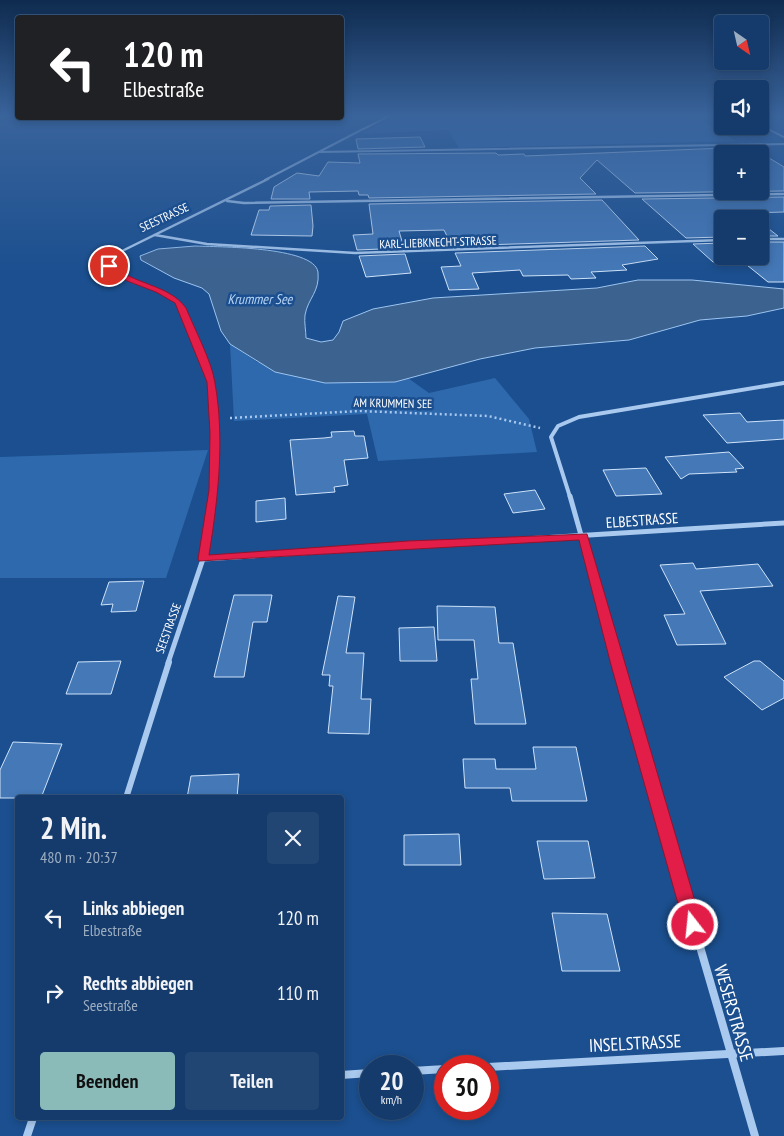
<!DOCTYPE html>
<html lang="de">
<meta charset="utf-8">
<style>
:root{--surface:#143b6b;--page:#214673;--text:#f1f3f6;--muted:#9dadc1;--line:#33557e;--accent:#8bbbb9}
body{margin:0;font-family:"PT Sans Narrow",sans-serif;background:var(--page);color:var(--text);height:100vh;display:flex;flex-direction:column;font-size:19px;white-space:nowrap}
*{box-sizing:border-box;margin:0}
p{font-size:16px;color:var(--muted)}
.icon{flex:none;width:28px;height:28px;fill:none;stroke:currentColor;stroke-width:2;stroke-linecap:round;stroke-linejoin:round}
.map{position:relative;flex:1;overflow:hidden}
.panel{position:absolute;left:15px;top:795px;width:329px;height:325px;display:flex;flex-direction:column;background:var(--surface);border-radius:5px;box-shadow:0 2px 8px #0003,0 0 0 1px var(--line)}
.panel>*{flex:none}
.hud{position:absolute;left:15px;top:15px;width:329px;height:105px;border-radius:5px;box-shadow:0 2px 8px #0003,0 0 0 1px var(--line);background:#202124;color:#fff;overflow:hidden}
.needle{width:32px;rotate:146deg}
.controls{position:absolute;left:714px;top:15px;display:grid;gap:10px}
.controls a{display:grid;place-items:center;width:55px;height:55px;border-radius:5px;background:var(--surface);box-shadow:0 2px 8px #0003,0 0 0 1px var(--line);font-size:25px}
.speed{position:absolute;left:359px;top:1055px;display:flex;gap:10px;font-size:25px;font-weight:700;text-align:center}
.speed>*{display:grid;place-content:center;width:65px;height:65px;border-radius:50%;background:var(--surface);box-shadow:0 2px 8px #0003,0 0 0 1px var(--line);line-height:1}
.speed small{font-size:12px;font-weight:400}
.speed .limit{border:8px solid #d22;background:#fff;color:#111}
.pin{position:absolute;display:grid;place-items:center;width:42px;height:42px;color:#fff;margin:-21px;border:2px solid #fff;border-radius:50%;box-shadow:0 1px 5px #0007}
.me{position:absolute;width:55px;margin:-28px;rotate:344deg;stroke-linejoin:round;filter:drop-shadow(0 0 4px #0008)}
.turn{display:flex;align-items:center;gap:18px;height:105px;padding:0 25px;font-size:22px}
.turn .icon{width:65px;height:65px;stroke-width:2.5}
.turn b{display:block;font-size:35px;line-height:42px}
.round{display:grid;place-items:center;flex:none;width:52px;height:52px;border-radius:5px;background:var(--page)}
.overview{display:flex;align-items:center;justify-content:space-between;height:85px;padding:0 25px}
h1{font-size:30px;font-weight:700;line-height:38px}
.action{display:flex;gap:10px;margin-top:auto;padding:10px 25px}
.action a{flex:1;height:58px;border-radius:5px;background:var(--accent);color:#111;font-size:20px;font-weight:700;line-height:58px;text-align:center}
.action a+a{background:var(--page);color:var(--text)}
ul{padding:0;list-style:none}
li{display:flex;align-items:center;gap:15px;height:75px;padding:0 25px}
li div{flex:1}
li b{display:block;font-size:19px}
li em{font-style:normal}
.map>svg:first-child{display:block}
.green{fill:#2e69ad}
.water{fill:#3c6290;stroke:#9cc4f0}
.building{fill:#4478b7;stroke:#cfe3fa;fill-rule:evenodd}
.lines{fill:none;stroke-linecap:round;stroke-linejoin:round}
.path{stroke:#a9c9ee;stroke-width:2.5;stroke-dasharray:2 3;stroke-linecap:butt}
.street-far6{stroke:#a9c9ee;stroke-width:2}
.street-far5{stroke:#a9c9ee;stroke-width:2.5}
.street-far4{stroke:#a9c9ee;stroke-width:3}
.street-far3{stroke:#a9c9ee;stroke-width:4}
.street-far2{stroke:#a9c9ee;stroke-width:5}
.street-far1{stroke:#a9c9ee;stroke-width:6}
.street{stroke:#a9c9ee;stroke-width:8}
.secondary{fill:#d6e6fa;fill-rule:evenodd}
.route{fill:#e11d48;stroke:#92132f}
.labels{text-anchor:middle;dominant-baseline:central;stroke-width:5;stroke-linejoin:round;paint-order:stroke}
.far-street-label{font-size:12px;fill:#fff;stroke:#1b4f8f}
.far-water-label{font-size:14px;font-style:italic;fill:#b5d3f5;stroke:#1b4f8f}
.street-label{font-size:15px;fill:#fff;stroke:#1b4f8f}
.near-street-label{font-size:18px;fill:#fff;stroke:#1b4f8f}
</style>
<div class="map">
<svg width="784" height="1136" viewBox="0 0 784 1136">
<rect width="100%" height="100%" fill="#1b4f8f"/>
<!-- green -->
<g class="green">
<path d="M396 115H692L736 141 459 148 448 130 360 134Z"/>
<path d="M230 344 257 362 395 382 408 378 429 393 495 378 529 419 537 452 378 461 367 414 234 421Z"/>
<path d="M208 450 166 578H0V457Z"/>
</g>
<!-- water -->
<path class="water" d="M195 246C215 247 314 246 318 272 320 292 308 298 305 315 304 322 306 331 306 338L321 342 333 340 339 332 343 321 373 309 433 298 597 288 638 280H692L784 289V308L747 316 700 320 629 340 535 348 480 359 395 382 325 383 275 372 230 344 221 331 209 294 202 288 174 278 141 260 140 256 158 249Z"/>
<!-- building -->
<g class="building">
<path d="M420 137 425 147 358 149 356 139Z"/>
<path d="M751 147 784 167V191L635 193 597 160 580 178 596 194 369 198 368 195H359L358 191 309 192 310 199H271L274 187 297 173 319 176 328 162 360 163 358 154 496 153 498 155 524 154 525 156ZM722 154H760V191H722Z"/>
<path d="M784 197V212L750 213 758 218 755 219H722V237L686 238 642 199Z"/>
<path d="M602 200 639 240 452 246 444 230 399 231 404 248 357 250 353 235 373 234 369 204Z"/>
<path d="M311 205 313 226 312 236 251 235 259 210H269L270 206Z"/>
<path d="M760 222 778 236H760Z"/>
<path d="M760 242H784V282H768L742 261 713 262 693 244 722 243V256H760Z"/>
<path d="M645 246 658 259 622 265 627 270 591 272 596 278 571 279 568 275 523 276 520 270 472 273 479 289 449 290 441 267 461 266 455 253Z"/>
<path d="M405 254 411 273 366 277 359 256Z"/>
<path d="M740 413 747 422 784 420V439L727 443 703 415Z"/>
<path d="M354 431 355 436H364L368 458 344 460 348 485 334 487 335 492 296 495 290 440 324 438 332 437 331 432Z"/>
<path d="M729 452 744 468 735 469 737 472 689 474 681 479 665 457Z"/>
<path d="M646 468 662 494 616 496 603 470Z"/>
<path d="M535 490 545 509 513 513 504 494Z"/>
<path d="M285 498 286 519 256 522V501Z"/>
<path d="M693 563 696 569 758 564 773 586 700 591 726 644 677 645 664 615 685 614 660 565Z"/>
<path d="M144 581 136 611 111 612 113 604 101 605 109 582Z"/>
<path d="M234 595H272L267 622H253L244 677H214Z"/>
<path d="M338 596 355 597 346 653H364L361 699H371L369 734 328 733 333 686H329L330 675H322Z"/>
<path d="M437 606 495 607 499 643H513L526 724H475L471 679H478L474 640H438Z"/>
<path d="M434 627 437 661H400L399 628Z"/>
<path d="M121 661 111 694H66L78 662Z"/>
<path d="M754 661H760L784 681V698L762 710 724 677Z"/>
<path d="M13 742 62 744 41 798H0V770Z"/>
<path d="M533 747H576L587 801H512L510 788H465L463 759H495L496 769H536Z"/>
<path d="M239 774 237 798H187L191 776Z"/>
<path d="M459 834 461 865H404V835Z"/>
<path d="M537 841H588L595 878 544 879Z"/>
<path d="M552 913 607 914 620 971H562Z"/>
</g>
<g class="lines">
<!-- path -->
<path class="path" d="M230 418 360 411 488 416 540 428"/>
<!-- street-far6 -->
<g class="street-far6">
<path d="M760 125 784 137"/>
<path d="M319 152 784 144"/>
<path d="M265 180 363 129"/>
</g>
<!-- street-far5 -->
<g class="street-far5">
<path d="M227 201 244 203 784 194"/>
<path d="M155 235 207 244 355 253 722 240"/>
<path d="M760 239H784"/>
<path d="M109 262V259L116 254 268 179"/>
</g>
<!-- street-far4 -->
<path class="street-far4" d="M109 261V266C129 288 165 284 182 308 192 322 199 350 205 366"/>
<!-- street-far3 -->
<g class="street-far3">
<path d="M204 365C217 398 219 462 213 497"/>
<path d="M570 497 551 437 558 426 579 417 784 383"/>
</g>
<!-- street-far2 -->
<g class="street-far2">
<path d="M570 496 617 663"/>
<path d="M203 559 784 523"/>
<path d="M168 663 203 559 213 496"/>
</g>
<!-- street-far1 -->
<g class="street-far1">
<path d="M617 662 678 872"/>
<path d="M126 798 169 662"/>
</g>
<!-- street -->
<g class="street">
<path d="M678 871 755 1136"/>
<path d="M488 1067 784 1051"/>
<path d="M412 1071 445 1069"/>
<path d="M341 1075 370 1073"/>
<path d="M27 1136 33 1118"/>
</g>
<!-- secondary -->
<path class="secondary" d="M389 115H393L364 130 361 129Z"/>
</g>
<!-- sky -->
<linearGradient id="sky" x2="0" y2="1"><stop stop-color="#0f2b4f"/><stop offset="0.42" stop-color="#39639b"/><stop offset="1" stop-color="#39639b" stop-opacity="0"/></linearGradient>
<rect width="784" height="274" fill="url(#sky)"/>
<!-- route -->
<path class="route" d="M106 264H111C133 285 169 284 186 308 195 330 212 362 215 383 225 440 218 499 209 555L408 541 587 534 702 925 699 931 693 933 687 931 684 925 611 665 579 540 199 561 198 559 209 490 210 433 207 382 175 303 156 292 117 277Z"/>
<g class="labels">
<!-- far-street labels -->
<g class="far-street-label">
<text transform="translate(164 217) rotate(-25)">SEESTRASSE</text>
<text transform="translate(438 242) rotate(-2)">KARL-LIEBKNECHT-STRASSE</text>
<text transform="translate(393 403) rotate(1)">AM KRUMMEN SEE</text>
<text transform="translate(168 628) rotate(-70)">SEESTRASSE</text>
</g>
<!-- far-water labels -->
<g class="far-water-label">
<text x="260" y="299">Krummer See</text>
</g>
<!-- street labels -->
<g class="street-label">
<text transform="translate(642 520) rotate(-4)">ELBESTRASSE</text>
</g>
<!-- near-street labels -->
<g class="near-street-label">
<text transform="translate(734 1013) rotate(74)">WESERSTRASSE</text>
<text transform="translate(635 1043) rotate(-3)">INSELSTRASSE</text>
</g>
</g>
</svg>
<div class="controls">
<a><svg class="needle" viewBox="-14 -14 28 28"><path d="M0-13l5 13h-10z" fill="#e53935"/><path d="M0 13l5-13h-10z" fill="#9dadc1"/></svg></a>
<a><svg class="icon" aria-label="sound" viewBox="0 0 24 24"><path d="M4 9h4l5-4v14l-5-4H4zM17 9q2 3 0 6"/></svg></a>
<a>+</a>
<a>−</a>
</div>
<div class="speed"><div>20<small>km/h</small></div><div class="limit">30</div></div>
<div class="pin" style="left:109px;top:266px;background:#d93025"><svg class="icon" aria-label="arrive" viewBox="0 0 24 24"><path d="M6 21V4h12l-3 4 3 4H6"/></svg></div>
<svg class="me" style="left:693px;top:925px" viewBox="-20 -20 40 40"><circle r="17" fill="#e11d48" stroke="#fff" stroke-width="3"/><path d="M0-11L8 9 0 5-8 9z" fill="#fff"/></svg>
<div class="hud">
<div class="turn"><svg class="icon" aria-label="left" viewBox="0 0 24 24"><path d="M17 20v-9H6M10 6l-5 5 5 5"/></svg><div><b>120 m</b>Elbestraße</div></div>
</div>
<section class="panel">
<div class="overview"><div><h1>2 Min.</h1><p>480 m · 20:37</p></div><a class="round"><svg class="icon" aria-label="close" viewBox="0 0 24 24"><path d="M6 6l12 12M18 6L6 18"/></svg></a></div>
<ul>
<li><svg class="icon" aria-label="left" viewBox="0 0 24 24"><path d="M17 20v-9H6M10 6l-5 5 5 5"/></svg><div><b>Links abbiegen</b><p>Elbestraße</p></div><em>120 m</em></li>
<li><svg class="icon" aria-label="right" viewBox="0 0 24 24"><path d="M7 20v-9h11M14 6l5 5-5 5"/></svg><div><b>Rechts abbiegen</b><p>Seestraße</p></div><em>110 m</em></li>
</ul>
<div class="action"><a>Beenden</a><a>Teilen</a></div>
</section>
</div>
